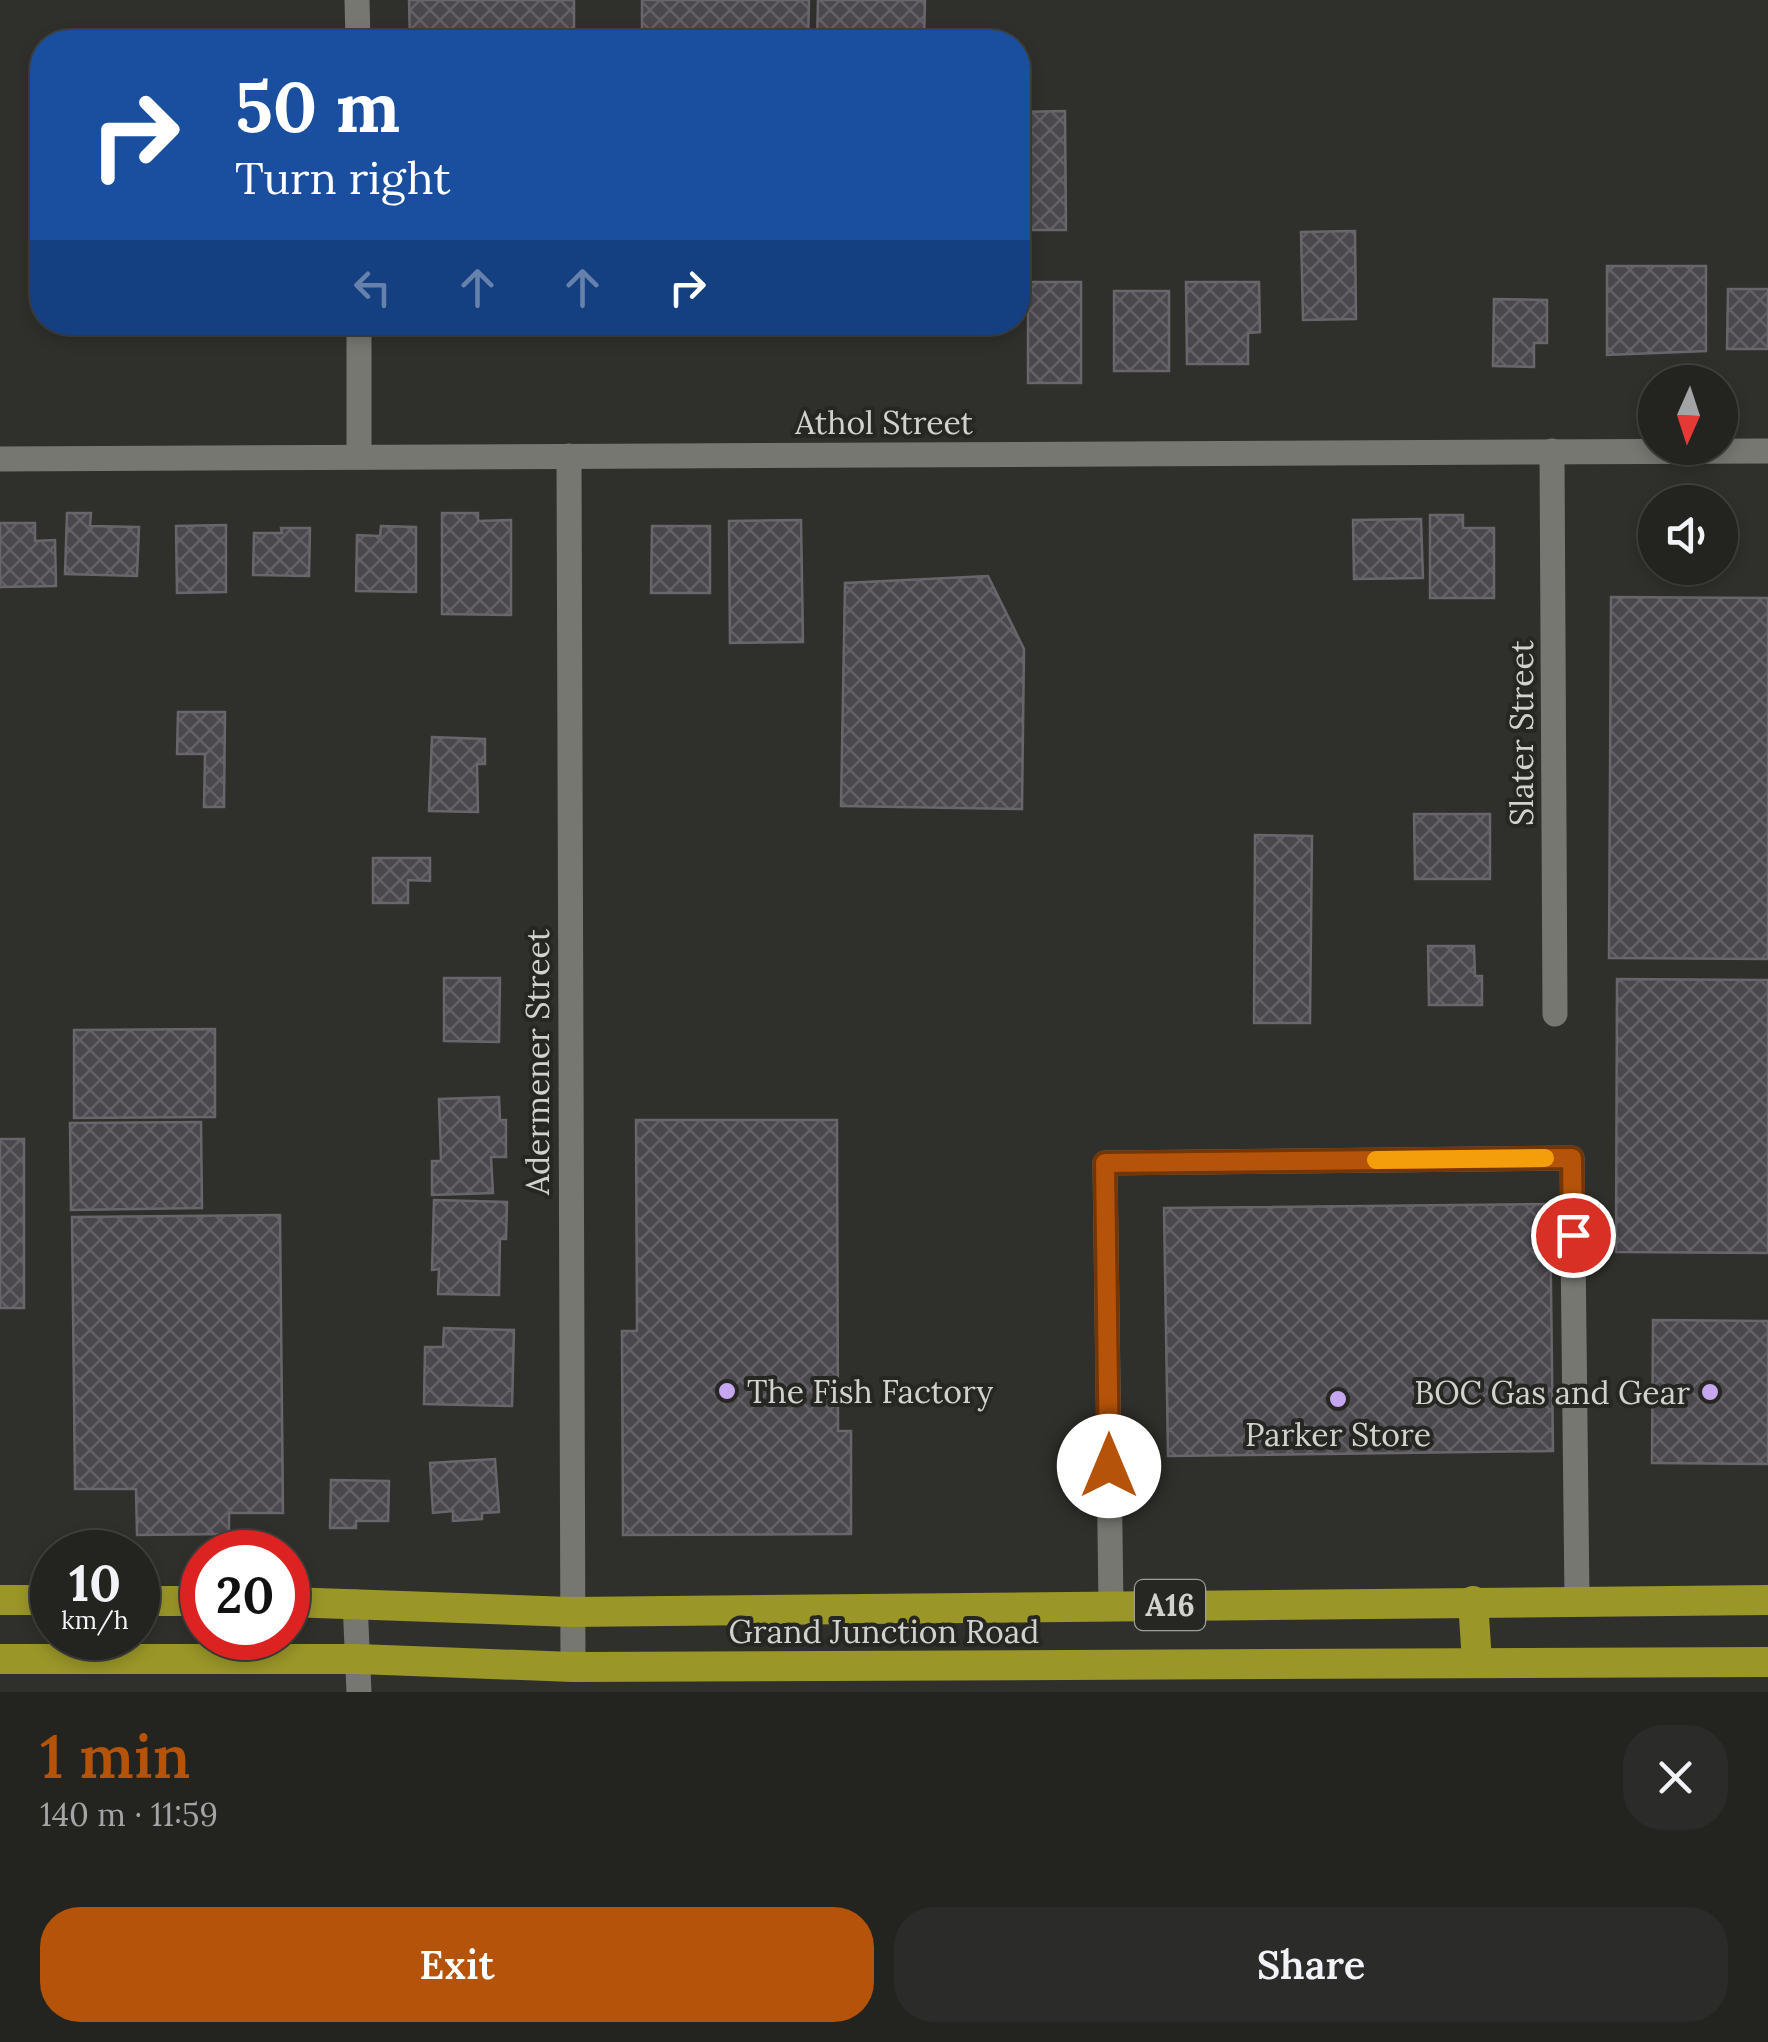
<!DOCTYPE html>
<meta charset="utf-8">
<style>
:root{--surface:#232320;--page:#2b2b29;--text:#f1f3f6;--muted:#a3a4a5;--line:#40403e;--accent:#b45309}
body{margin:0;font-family:Lora,serif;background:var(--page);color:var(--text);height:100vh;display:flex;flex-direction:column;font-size:38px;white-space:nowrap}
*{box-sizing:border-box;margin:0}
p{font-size:32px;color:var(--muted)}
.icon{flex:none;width:55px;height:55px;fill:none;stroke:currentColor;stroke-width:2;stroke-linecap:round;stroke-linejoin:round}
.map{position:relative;height:1692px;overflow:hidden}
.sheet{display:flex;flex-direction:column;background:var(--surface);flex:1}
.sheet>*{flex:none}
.hud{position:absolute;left:30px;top:30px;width:1000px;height:305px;border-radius:40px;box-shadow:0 5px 15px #0003,0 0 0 2px var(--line);background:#1a4fa0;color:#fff;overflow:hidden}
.needle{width:65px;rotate:183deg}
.fabs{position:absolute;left:1638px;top:365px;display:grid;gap:20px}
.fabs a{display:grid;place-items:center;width:100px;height:100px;border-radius:50%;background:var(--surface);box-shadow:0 5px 15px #0003,0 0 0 2px var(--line);font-size:50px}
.speed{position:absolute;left:30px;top:1530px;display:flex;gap:20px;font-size:50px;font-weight:700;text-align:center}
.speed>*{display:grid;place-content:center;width:130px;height:130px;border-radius:50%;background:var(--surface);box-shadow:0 5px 15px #0003,0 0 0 2px var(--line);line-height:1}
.speed small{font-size:25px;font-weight:400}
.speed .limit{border:15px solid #d22;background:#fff;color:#111}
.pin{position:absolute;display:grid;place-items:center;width:85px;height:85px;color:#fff;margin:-42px;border:5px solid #fff;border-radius:50%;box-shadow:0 2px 10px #0007}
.me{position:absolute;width:110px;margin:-55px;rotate:0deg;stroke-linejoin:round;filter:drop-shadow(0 0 8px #0008)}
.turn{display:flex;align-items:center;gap:35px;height:210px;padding:0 40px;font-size:45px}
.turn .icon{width:130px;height:130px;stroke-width:2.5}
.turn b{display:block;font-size:70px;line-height:85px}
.lanes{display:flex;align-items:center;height:95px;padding:0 40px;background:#0003;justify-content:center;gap:50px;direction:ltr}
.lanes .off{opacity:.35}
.round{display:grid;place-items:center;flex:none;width:105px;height:105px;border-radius:40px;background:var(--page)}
.headline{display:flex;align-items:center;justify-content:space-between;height:170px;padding:0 40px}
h1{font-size:60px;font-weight:600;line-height:75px;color:var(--accent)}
.button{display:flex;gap:20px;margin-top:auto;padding:20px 40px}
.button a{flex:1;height:115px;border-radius:40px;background:var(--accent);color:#fff;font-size:40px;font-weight:600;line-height:115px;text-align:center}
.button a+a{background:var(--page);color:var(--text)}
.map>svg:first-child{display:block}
.building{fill:url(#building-cross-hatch);stroke:#68666b;stroke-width:2.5}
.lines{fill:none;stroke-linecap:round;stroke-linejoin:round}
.minor{stroke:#777772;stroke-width:25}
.highway{stroke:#9a9628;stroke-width:30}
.route-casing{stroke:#753606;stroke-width:25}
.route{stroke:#b45309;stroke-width:18}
.slow{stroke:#f59e0b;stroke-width:18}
.poi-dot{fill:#c7a6f0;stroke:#262622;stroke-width:4}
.labels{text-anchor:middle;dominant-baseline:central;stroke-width:8;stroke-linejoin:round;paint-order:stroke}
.shield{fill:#262622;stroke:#9e9e9b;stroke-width:2.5}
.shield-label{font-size:30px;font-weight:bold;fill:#d1d1cf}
.street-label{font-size:32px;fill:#d1d1cf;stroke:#262622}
.poi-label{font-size:32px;fill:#d1d1cf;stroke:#262622;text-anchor:start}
</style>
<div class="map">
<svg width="1768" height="1692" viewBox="0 0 1768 1692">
<defs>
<pattern id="building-cross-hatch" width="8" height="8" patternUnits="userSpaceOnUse" patternTransform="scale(2.5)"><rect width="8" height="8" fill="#4a484d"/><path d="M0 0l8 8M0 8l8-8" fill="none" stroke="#636166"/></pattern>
</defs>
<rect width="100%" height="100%" fill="#2f2f2b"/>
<!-- building -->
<g class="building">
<path d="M409 0H574V42H410Z"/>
<path d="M642 0H809L808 42H642Z"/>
<path d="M818 0H925L924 42H817Z"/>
<path d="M1065 111 1066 230H1018V112Z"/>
<path d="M1355 231 1356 319 1303 320 1301 232Z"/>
<path d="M1607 266H1706V351L1607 355Z"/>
<rect x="1028" y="282" width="53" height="101"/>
<path d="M1186 282H1259L1260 332 1248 333V364H1187Z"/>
<path d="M1728 289H1768V349H1727Z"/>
<rect x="1114" y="291" width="55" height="80"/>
<path d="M1494 299 1547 300V343H1534V367L1493 366Z"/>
<path d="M67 513H91L90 526 139 527 137 576 65 574Z"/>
<path d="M442 513H478V521L511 520V615L442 614Z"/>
<path d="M1430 515H1463V528H1494V598H1430Z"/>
<path d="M1421 519 1423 578 1354 579 1353 520Z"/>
<path d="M801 520 803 642 730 643 729 521Z"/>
<path d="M0 523H35V541L55 540 56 586 0 587Z"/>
<path d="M226 525V592L177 593 176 526Z"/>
<path d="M381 526 416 527V592L356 591 357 535 380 536Z"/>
<path d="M652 526H710V593H651Z"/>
<path d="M281 528H310L309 576 253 575 254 533H282Z"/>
<path d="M988 576 1024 649 1022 809 841 806 845 583Z"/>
<path d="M1611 597 1768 598V959L1609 958Z"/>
<path d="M178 712H225L224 807H204L205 754H177Z"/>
<path d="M432 737 485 739V764H477L478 812 429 811Z"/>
<path d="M1414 814H1490V879H1415Z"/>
<path d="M1255 835 1312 836 1310 1023H1254Z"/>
<path d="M373 858H430V881L408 880V903H373Z"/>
<path d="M1428 946H1474L1475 976H1482V1005H1429Z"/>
<path d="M444 978H500L499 1042 444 1041Z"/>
<path d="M1617 979 1768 980V1253L1616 1252Z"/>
<path d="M215 1029V1117L74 1118V1030Z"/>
<path d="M499 1097 500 1120H506V1157H491L493 1193 432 1195V1161H441L439 1099Z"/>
<path d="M636 1120H837L838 1431H851V1534L623 1535 622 1331H637Z"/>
<path d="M201 1122 202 1208 71 1210 70 1123Z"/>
<rect x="0" y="1139" width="24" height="169"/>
<path d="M434 1200 507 1202 506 1239H500L499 1295 438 1294 439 1269 432 1270Z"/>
<path d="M1550 1204 1553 1451 1168 1456 1164 1208Z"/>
<path d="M280 1215 283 1513H229V1534L137 1535 136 1489H75L72 1217Z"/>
<path d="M1653 1320 1768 1321V1464L1652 1463Z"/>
<path d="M444 1328 514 1330 512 1406 424 1404 425 1347H443Z"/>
<path d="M495 1459 499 1512 482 1513V1519L453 1521V1511L433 1513 430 1463Z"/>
<path d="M331 1480 389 1481 388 1521H356V1528H330Z"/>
</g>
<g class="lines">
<!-- minor -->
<g class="minor">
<path d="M357 0 358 42"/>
<path d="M359 322V457"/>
<path d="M1552 451 1555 1014"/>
<path d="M569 456 573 1667"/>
<path d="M0 459 1768 451"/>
<path d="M355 1602 359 1692"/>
<path d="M1111 1606 1105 1163 1572 1158 1577 1600"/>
</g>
<!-- highway -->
<g class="highway">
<path d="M0 1600H52"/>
<path d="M138 1601H202"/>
<path d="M1473 1601 1477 1662"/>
<path d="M288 1602 571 1612 1768 1600"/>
<path d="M0 1659H358L573 1667 1768 1662"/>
</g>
</g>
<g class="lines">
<defs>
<path id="route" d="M1109 1466 1105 1163 1572 1158 1573 1235"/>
</defs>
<!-- route casing -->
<use href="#route" class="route-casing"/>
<!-- route -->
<use href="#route" class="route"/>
<!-- slow -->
<path class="slow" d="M1376 1160 1545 1158"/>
</g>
<!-- markers -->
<g class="poi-dot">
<circle cx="727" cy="1391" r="10"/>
<circle cx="1710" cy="1392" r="10"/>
<circle cx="1338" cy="1399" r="10"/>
</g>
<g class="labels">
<!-- shield labels -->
<rect class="shield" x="1135" y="1580" width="70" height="50" rx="8"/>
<g class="shield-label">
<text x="1170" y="1605">A16</text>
</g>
<!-- street labels -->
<g class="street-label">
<text x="884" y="422">Athol Street</text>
<text transform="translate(1521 733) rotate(-90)">Slater Street</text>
<text transform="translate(537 1062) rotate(-90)">Adermener Street</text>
<text x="884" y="1631">Grand Junction Road</text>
</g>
<!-- poi labels -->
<g class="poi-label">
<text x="747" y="1391">The Fish Factory</text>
<text x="1690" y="1392" text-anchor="end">BOC Gas and Gear</text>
<text x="1338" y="1434" text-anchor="middle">Parker Store</text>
</g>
</g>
</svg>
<div class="fabs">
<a><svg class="needle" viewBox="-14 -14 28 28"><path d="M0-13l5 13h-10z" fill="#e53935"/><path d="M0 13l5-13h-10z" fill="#a3a4a5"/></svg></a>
<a><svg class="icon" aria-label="sound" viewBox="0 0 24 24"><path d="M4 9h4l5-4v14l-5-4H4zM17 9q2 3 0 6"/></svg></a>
</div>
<div class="speed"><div>10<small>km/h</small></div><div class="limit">20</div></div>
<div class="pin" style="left:1573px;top:1235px;background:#d93025"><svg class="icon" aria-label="arrive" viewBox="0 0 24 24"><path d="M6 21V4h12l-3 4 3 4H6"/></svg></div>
<svg class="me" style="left:1109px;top:1466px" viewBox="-20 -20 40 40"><circle r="19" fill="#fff"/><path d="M0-13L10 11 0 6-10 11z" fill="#b45309"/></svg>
<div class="hud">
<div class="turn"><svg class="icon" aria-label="right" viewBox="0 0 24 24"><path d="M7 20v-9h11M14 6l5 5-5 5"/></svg><div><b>50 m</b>Turn right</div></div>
<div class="lanes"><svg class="icon off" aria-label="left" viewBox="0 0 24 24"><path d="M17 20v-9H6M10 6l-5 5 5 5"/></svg><svg class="icon off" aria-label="ahead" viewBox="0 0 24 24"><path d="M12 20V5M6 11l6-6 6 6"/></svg><svg class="icon off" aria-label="ahead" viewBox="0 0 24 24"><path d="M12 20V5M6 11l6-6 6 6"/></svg><svg class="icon" aria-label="right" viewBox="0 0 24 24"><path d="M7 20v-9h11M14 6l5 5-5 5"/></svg></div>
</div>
</div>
<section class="sheet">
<div class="headline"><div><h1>1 min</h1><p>140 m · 11:59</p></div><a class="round"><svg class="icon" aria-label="close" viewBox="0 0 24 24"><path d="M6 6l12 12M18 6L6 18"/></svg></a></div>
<div class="button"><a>Exit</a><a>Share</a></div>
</section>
